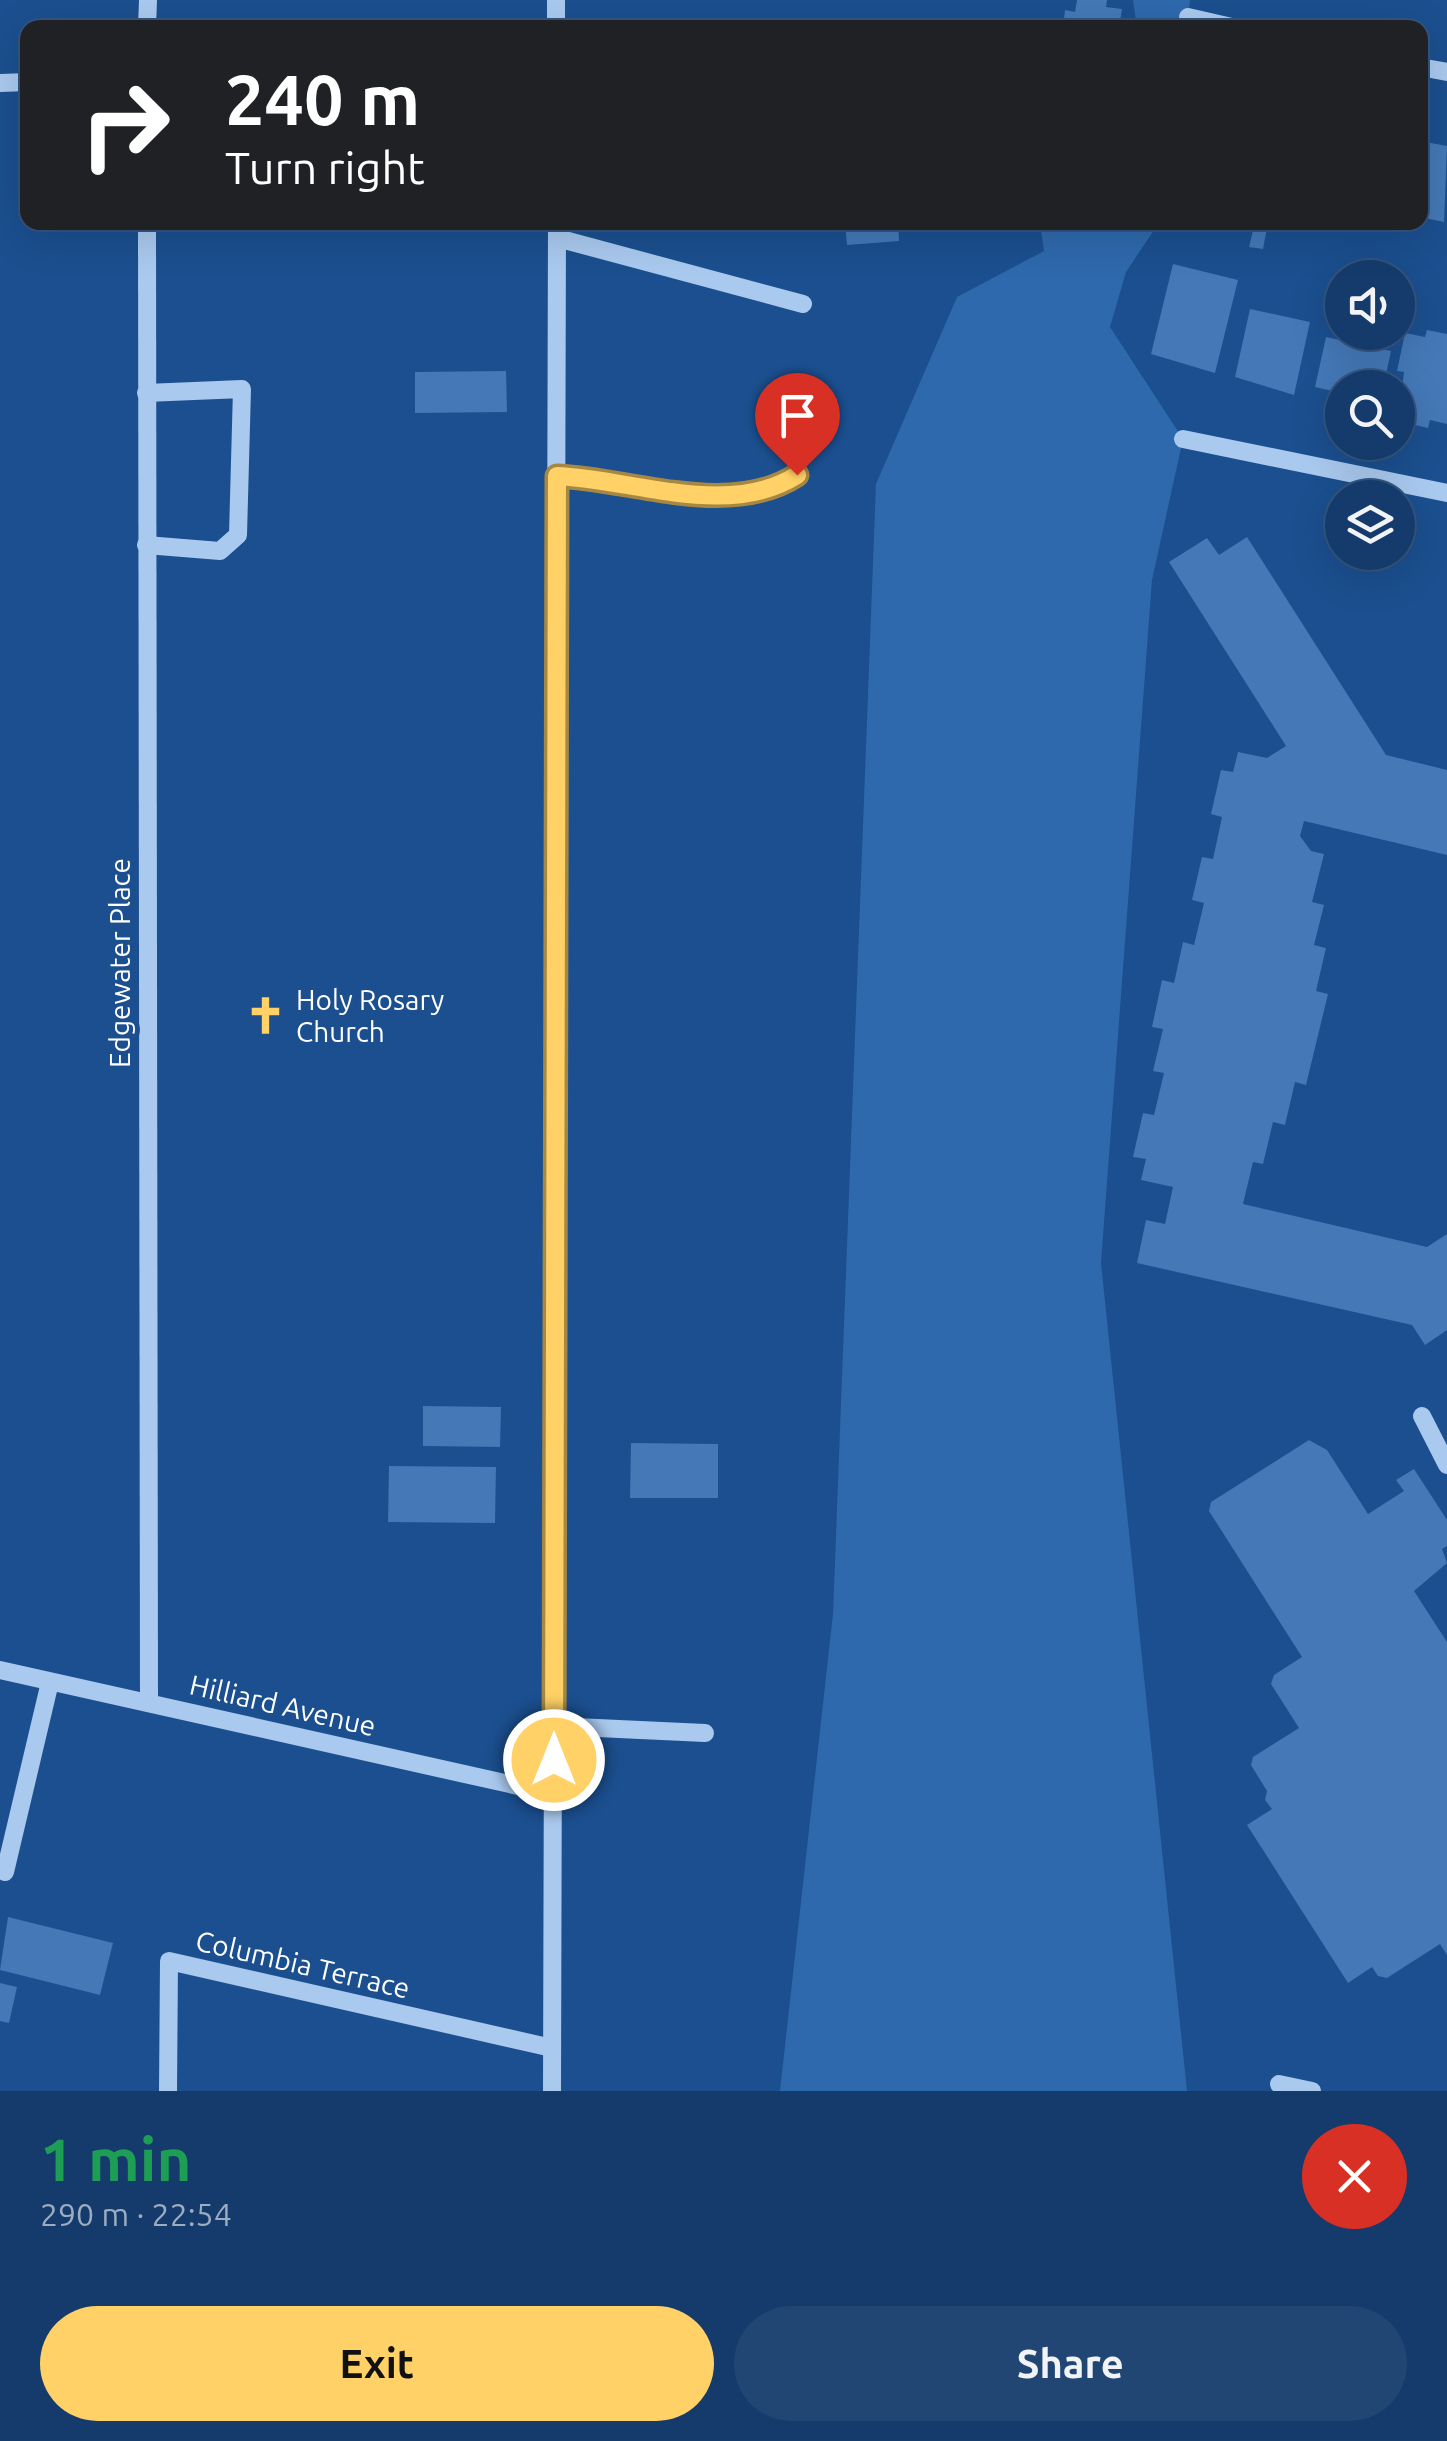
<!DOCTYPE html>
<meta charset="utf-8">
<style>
:root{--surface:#143b6b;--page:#214673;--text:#f1f3f6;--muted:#9dadc1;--line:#33557e;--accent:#ffd166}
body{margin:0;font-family:Ubuntu,sans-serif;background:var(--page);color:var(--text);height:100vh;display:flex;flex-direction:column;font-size:38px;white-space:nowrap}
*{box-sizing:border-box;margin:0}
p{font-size:32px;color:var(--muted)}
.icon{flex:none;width:55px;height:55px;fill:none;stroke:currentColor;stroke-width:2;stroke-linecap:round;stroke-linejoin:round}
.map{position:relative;height:2091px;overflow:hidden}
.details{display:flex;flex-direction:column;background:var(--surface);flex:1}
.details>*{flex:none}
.guide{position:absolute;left:20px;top:20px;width:1408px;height:210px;border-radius:20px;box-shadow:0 10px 40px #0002,0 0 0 2px var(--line);background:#202124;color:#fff;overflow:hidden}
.buttons{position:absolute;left:1325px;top:260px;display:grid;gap:20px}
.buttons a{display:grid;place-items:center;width:90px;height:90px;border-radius:50%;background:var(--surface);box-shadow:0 10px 40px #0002,0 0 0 2px var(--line);font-size:50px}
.pin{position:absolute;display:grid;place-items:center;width:85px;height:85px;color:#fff;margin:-102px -42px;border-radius:50% 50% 50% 0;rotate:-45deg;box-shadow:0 0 10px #0007}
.pin .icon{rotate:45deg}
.me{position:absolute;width:110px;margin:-55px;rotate:0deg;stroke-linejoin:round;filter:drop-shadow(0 0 8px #0008)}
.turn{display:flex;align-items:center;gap:35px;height:210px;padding:0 40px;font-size:45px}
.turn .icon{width:130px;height:130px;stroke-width:2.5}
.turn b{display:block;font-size:70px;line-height:85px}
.round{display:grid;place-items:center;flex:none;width:105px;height:105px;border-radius:52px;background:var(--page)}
.summary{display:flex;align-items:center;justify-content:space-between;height:170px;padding:0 40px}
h1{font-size:60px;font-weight:600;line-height:75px;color:#1e9e55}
.primary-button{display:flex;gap:20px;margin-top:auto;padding:20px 40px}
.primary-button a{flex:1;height:115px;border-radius:60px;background:var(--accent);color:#111;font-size:40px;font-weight:600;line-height:115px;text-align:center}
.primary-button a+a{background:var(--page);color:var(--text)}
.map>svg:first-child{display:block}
.green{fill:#2e69ad}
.building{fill:#4478b7}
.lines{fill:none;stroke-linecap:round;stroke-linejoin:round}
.minor{stroke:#a9c9ee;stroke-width:18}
.route-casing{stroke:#a68842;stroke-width:25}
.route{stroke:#ffd166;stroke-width:18}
.labels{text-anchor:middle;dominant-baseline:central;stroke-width:10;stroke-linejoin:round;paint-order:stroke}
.street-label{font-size:28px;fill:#fff;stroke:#1b4f8f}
.poi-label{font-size:28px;fill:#fff;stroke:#1b4f8f;text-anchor:start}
</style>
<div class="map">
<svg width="1447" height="2091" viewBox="0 0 1447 2091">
<rect width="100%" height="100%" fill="#1b4f8f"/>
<!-- green -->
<g class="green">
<path d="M1133 0H1190L1187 27H1137Z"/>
<path d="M1040 223H1154V230L1126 272 1110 327 1183 439 1152 580 1101 1263 1187 2091H780L833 1614 876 484 957 297 1044 251Z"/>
</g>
<!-- building -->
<g class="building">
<path d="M1077 0H1107L1106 7 1122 9 1119 28H1063L1065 10 1075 12Z"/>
<path d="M1420 141 1447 146 1444 222 1420 217Z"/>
<path d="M845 222H898L899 241 847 245Z"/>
<path d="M1254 226 1267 228 1263 249 1249 247Z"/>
<path d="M1173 264 1238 280 1215 373 1151 354Z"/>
<path d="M1250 309 1310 322 1294 395 1235 377Z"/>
<path d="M1427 330 1447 334V424L1430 420 1428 428 1398 421 1404 372 1397 371 1405 333 1425 337Z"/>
<path d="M1326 337 1391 351 1383 388H1342V401L1335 399 1337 392 1315 387Z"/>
<path d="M506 371 507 412 415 413V372Z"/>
<path d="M1247 537 1386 755 1447 770V855L1304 821 1300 836 1311 851 1324 854 1312 902 1324 905 1314 945 1326 948 1316 991 1328 994 1306 1085 1295 1082 1285 1125 1273 1122 1263 1164 1253 1162 1243 1204 1427 1247 1447 1234V1330L1425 1345 1412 1325 1137 1263 1146 1220 1165 1224 1173 1187 1141 1180 1146 1159 1133 1157 1143 1113 1154 1115 1164 1073 1153 1071 1163 1029 1152 1027 1162 980 1174 983 1183 942 1194 945 1204 903 1192 900 1202 857 1213 859 1222 817 1211 814 1221 770 1233 772 1238 752 1267 758 1286 746 1169 562 1207 538 1219 555Z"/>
<path d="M423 1406 501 1407 500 1447 423 1446Z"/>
<path d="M1309 1440 1327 1450 1368 1514 1404 1491 1396 1480 1414 1469 1447 1520V1546L1442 1549 1447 1563 1414 1591 1447 1642V1955L1440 1944 1387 1978 1378 1976 1372 1967 1348 1983 1247 1825 1272 1809 1265 1800 1267 1791 1251 1765 1253 1757 1299 1728 1271 1684 1274 1675 1302 1657 1209 1511 1211 1502Z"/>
<path d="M631 1443 718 1444V1498H630Z"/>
<path d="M389 1466 496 1467 495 1523 388 1522Z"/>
<path d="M8 1917 113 1943 100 1995 0 1970Z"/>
<path d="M0 1983 17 1987 9 2023 0 2021Z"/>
</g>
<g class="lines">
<!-- minor -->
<g class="minor">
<path d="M556 0V28"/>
<path d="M1188 17 1236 28"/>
<path d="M147 28 148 0"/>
<path d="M1420 67 1447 72"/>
<path d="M0 83 28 82"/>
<path d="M147 222 149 1703"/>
<path d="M557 238 803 304"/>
<path d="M146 393 242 389 238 535 220 551 146 545"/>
<path d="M1183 439 1447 493"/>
<path d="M557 476C631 480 733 517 797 475V402"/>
<path d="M1422 1416 1447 1465"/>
<path d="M0 1670 554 1794"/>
<path d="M554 1726 705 1733"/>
<path d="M5 1872 50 1682"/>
<path d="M1279 2084 1312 2091"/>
<path d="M168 2091 169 1961 552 2048"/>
<path d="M552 2091 557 222"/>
</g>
</g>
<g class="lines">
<defs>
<path id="route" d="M554 1760 557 476C632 479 729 519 797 475"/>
</defs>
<!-- route casing -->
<use href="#route" class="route-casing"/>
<!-- route -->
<use href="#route" class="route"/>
</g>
<!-- icons -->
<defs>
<symbol id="church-bare" viewBox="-9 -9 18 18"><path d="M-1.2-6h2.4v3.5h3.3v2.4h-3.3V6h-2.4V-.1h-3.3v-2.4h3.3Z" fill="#ffd166" stroke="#1b4f8f" stroke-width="2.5" paint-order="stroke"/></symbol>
</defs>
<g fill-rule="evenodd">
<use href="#church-bare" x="238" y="988" width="55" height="55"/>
</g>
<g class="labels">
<!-- street labels -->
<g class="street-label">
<text transform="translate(119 963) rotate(-90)">Edgewater Place</text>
<text transform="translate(283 1705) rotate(13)">Hilliard Avenue</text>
<text transform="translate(303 1964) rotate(13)">Columbia Terrace</text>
</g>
<!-- poi labels -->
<g class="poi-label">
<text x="296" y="999">Holy Rosary<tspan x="296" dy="32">Church</tspan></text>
</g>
</g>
</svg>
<div class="buttons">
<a><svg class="icon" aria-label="sound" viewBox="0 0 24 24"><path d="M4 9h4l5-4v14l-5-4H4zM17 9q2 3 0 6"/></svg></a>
<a><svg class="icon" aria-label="search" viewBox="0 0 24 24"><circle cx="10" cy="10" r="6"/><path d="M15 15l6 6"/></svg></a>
<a><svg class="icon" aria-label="layers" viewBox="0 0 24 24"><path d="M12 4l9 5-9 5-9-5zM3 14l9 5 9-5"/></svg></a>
</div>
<div class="pin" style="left:797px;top:475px;background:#d93025"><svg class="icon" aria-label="arrive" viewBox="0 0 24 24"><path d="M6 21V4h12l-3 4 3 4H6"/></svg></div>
<svg class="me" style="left:554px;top:1760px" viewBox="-20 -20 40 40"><circle r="17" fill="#ffd166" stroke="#fff" stroke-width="3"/><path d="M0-11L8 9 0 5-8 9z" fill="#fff"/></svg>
<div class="guide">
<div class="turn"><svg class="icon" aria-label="right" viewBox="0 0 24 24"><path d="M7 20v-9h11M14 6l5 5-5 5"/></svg><div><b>240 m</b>Turn right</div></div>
</div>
</div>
<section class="details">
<div class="summary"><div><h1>1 min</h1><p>290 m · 22:54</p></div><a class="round" style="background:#d93025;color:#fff"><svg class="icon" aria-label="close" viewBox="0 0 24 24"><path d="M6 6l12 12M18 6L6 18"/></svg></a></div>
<div class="primary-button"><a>Exit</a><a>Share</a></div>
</section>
